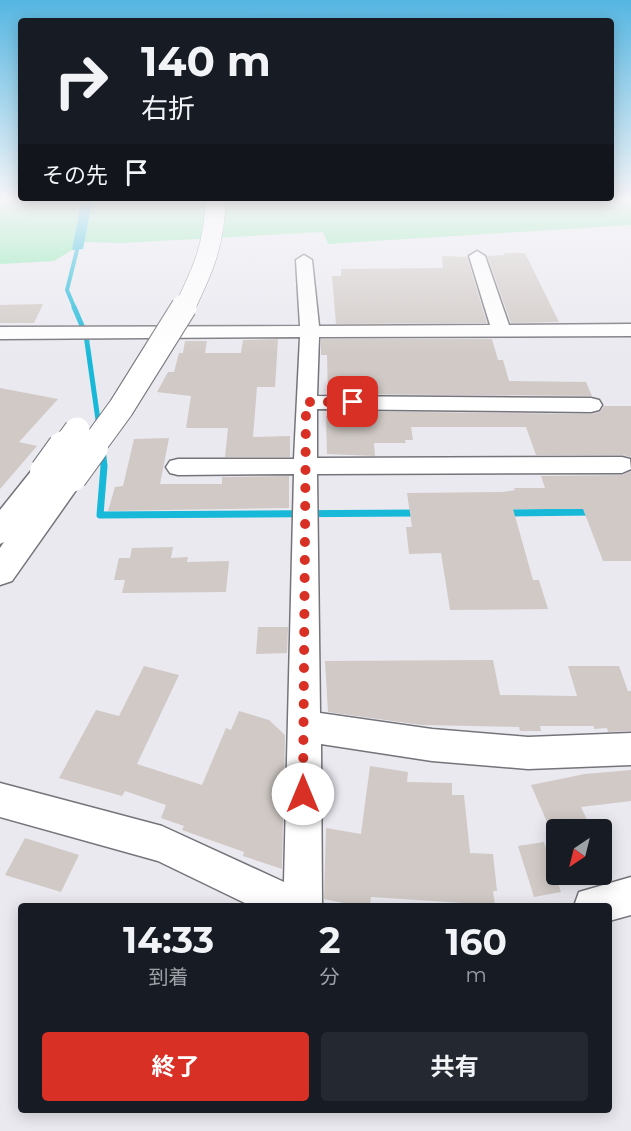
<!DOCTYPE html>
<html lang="ja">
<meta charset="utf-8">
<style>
:root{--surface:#171b24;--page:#242831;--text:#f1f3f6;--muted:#9ea1a6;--accent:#d93025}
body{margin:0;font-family:Montserrat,"Noto Sans JP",sans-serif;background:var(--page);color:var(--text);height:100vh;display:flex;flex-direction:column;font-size:22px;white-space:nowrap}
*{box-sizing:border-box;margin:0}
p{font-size:20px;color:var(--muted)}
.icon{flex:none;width:33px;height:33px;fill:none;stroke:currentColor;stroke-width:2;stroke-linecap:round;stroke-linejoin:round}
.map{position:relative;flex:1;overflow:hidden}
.drawer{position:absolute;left:18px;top:903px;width:594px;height:210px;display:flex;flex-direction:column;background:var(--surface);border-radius:6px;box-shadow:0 3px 15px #0003}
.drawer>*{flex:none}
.guide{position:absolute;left:18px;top:18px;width:596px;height:183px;border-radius:6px;box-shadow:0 3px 15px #0003;background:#171b24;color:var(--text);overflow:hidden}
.needle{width:39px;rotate:215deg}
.buttons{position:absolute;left:546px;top:819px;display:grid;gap:12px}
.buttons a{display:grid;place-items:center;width:66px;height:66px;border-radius:6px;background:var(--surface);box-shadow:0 3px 15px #0003;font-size:30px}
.pin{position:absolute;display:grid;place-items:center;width:51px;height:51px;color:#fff;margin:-26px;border-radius:12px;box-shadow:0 3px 9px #0006}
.me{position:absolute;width:66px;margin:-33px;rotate:0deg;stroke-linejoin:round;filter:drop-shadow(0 0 4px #0008)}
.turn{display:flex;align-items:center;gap:21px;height:126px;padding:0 24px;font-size:27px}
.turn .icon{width:78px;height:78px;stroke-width:2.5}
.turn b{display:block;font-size:42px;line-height:51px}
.then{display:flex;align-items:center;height:57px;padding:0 24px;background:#0003;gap:12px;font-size:22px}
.eta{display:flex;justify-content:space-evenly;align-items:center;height:102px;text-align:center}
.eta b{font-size:36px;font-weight:700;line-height:42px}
.button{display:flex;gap:12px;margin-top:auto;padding:12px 24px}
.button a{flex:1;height:69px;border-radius:6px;background:var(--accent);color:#fff;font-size:24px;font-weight:700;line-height:69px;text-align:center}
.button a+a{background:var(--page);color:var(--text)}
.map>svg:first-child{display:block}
.green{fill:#87e9b0}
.water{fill:#18b9d8}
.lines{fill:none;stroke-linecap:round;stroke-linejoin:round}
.stream-far2{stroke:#18b9d8;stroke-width:4}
.stream-far1{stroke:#18b9d8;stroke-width:5}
.stream{stroke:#18b9d8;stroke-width:7}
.building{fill:#d0c9c5}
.minor-casing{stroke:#75747a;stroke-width:3}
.tertiary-casing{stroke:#75747a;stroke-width:3}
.minor{fill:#fff;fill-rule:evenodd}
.tertiary{fill:#fff;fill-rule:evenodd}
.tertiary-bridge-far2-casing{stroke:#75747a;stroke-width:21;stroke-linecap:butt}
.tertiary-bridge-far1-casing{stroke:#75747a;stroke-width:27;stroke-linecap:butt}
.tertiary-bridge-casing{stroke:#75747a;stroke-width:34;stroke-linecap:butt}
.tertiary-bridge-far2{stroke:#fff;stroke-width:20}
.tertiary-bridge-far1{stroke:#fff;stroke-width:25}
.tertiary-bridge{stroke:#fff;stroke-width:32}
.route{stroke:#d93025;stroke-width:10;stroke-dasharray:0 18}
</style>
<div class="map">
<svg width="631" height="1131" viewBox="0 0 631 1131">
<rect width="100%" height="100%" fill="#eae9f0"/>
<!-- green -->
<g class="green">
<path d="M0 198H82L72 250 54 261 0 264Z"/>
<path d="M93 198H631V225L328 244 323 232 121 243 84 242Z"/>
</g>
<!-- water -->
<path class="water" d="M82 198H93L83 249 72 250Z"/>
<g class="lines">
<!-- stream-far2 -->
<path class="stream-far2" d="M75 309 67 290 77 250"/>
<!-- stream-far1 -->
<path class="stream-far1" d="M74 307 86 335 99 427"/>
<!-- stream -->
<g class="stream">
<path d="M102 449 104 466 100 515 418 513"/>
<path d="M505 513 592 512"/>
</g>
</g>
<!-- building -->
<g class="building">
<path d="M504 253H525L559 322 511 323 487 256 505 255Z"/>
<path d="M442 256 467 257 487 323 336 324 332 276H341V269L443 268Z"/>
<path d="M43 304 34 323H0V305Z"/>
<path d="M278 339 275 387H257L253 437 290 436V457H225L228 428H186L191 396 157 392 168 372H174L179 353H183L185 341H207L205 353H241L243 340Z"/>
<path d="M321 339H492L498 360H503L509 381 586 382 592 396 328 394 327 355H321Z"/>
<path d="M0 388 58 399 19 442 37 446 0 489Z"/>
<path d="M604 406H631V457L622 455H536L526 427H411L413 440H405L406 443H374L375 456 327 454 326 416H328V411L591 414 600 412Z"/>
<path d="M169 438 160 484H222V477L289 476V508L108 511 115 487 123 486 134 439Z"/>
<path d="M631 471V561H603L583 509H513L533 580H539L548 609 450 610 441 553 409 554 406 527H412L407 493 503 492 515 490 514 488H545L541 476 622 475Z"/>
<path d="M173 547 171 558 188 557 187 562 229 561 226 592 122 593 125 580H114L119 558H130L132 548Z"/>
<path d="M258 627H288L287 653 256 654Z"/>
<path d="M493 660 500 695 577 696 568 666H619L628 691H631V731L608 732 607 728 594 729V726H540L541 731H520L519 727 421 725 328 712 325 661Z"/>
<path d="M144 666 179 675 137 764 202 785 226 728 231 730 239 711 269 720 285 735 282 869 243 856 244 852 182 830 184 826 161 818 166 805 125 791 122 796 59 778 96 710 119 716Z"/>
<path d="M370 766 408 772 407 782 452 783V795H464L470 853 493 854 497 891H493L495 905 371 897 370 906H358L324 899 326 828 361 834Z"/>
<path d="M631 770V801L581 807 587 820 550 829 531 785 585 774Z"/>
<path d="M25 838 79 855 61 892 5 875Z"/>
<path d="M544 842 561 892 534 897 518 846Z"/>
</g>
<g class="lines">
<defs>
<g id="minor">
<path d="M477 251 485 256 509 325 631 324V336L319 337 317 396 591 398 599 400 602 405 599 410 591 412 317 409V458L622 457 630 459 631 469 622 473 317 474 320 713 432 729 528 737 631 733V765L528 769 432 761 321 744 322 906H251L158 861 0 817V783L162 826 284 882 294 474 178 475 170 473 166 467 170 461 178 459H294L300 337 0 339V327L300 326 296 260 304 255 312 260 319 326 490 325 469 256Z"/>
<path d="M631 877V915L609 921V906H574L579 892Z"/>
</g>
<path id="tertiary" d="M46 462 56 465 60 470 71 466 81 469 86 476 12 581 0 585V548L4 542 0 544V510L36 465Z"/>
</defs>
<!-- minor casing -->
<use href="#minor" class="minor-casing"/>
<!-- tertiary casing -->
<use href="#tertiary" class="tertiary-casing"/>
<!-- minor -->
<use href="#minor" class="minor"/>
<!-- tertiary -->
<use href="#tertiary" class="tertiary"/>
<defs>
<path id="tertiary-bridge-far2" d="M184 309C204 268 214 245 216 198"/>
<g id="tertiary-bridge-far1">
<path d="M63 449 77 430"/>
<path d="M91 449 121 408 184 307"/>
</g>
<g id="tertiary-bridge">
<path d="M46 472 64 447"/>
<path d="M71 476 92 447"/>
</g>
</defs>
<!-- tertiary-bridge-far2 casing -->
<use href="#tertiary-bridge-far2" class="tertiary-bridge-far2-casing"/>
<!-- tertiary-bridge-far1 casing -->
<use href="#tertiary-bridge-far1" class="tertiary-bridge-far1-casing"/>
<!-- tertiary-bridge casing -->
<use href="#tertiary-bridge" class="tertiary-bridge-casing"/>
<!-- tertiary-bridge-far2 -->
<use href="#tertiary-bridge-far2" class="tertiary-bridge-far2"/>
<!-- tertiary-bridge-far1 -->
<use href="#tertiary-bridge-far1" class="tertiary-bridge-far1"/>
<!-- tertiary-bridge -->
<use href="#tertiary-bridge" class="tertiary-bridge"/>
</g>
<!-- sky -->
<linearGradient id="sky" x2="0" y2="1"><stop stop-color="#55b6e2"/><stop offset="0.56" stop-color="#f6f5f8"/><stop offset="1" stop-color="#f6f5f8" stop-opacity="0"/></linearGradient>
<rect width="631" height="356" fill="url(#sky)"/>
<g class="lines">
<!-- route -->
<path class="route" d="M303 794 306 402H353"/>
</g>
</svg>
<div class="buttons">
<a><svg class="needle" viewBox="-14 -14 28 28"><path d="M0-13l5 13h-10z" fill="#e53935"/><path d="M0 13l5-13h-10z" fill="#9ea1a6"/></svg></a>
</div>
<div class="pin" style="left:353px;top:402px;background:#d93025"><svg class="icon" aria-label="arrive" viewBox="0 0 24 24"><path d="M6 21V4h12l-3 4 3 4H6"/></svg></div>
<svg class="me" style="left:303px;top:794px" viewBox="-20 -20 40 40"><circle r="19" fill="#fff"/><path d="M0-13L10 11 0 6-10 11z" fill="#d93025"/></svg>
<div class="guide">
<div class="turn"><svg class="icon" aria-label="right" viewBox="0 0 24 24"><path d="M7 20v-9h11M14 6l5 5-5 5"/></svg><div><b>140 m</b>右折</div></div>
<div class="then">その先<svg class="icon" aria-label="arrive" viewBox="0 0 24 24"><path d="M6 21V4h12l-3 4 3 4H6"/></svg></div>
</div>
<section class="drawer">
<div class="eta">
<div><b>14:33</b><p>到着</p></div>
<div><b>2</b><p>分</p></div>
<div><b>160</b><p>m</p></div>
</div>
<div class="button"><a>終了</a><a>共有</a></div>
</section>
</div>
